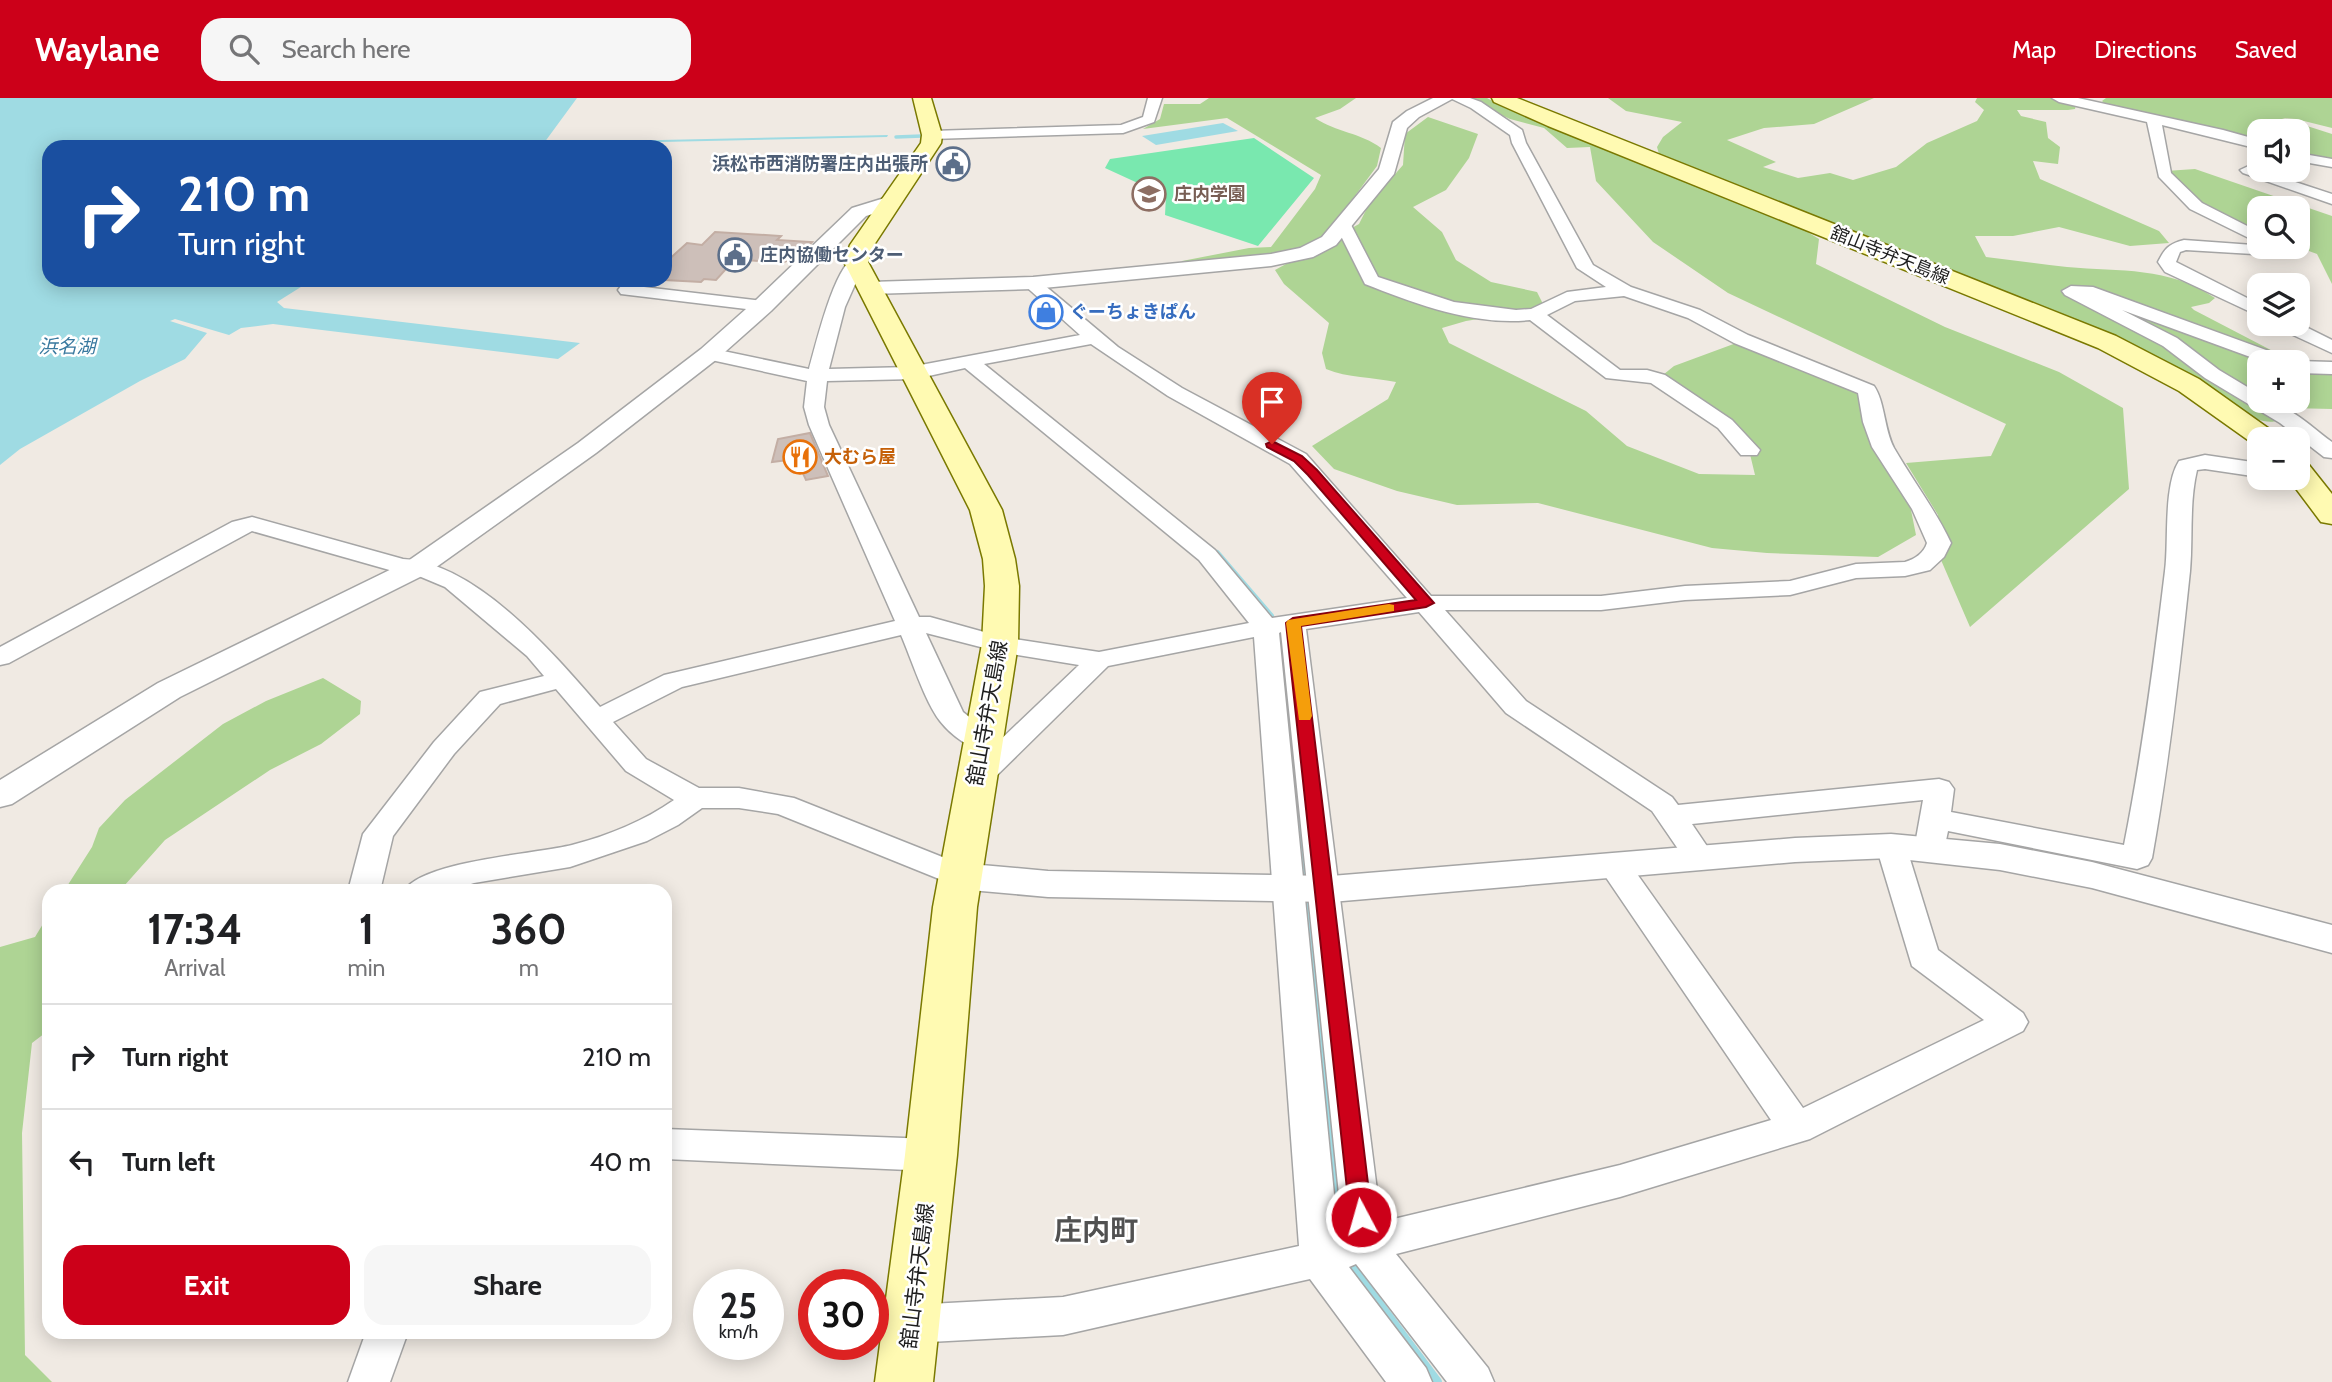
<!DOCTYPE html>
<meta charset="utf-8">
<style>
:root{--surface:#fff;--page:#f6f6f6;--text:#202124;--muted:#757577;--line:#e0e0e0;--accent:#cc0019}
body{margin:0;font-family:Cabin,"Noto Sans JP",sans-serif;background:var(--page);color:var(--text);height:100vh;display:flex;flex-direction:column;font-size:26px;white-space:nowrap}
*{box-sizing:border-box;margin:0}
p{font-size:23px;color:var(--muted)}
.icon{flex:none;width:38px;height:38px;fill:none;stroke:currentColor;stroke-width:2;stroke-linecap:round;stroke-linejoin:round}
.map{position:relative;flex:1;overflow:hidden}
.panel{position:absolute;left:42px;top:786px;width:630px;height:455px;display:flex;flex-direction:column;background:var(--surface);border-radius:21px;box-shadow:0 4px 18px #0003}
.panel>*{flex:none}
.banner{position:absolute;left:42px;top:42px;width:630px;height:147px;border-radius:21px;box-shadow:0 4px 18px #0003;background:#1a4fa0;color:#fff;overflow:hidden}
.buttons{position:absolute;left:2247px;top:21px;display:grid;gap:14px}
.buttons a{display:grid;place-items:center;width:63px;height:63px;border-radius:14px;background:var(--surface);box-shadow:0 4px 18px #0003;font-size:35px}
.speed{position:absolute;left:693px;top:1171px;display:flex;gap:14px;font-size:35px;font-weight:700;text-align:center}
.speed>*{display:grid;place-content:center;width:91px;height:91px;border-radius:50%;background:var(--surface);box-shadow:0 4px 18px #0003;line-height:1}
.speed small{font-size:18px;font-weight:400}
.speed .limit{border:10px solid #d22;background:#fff;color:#111}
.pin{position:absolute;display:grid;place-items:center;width:60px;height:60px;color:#fff;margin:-72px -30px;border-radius:50% 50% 50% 0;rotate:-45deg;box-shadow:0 0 7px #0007}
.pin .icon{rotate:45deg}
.me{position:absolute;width:77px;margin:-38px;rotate:354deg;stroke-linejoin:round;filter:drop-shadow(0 0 5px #0008)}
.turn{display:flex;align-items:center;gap:24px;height:147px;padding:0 21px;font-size:32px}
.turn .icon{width:91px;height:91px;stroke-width:2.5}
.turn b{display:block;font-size:49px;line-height:60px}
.eta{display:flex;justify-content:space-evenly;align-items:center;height:119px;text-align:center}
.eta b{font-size:42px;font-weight:700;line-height:49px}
.cta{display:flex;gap:14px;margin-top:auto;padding:14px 21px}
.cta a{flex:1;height:80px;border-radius:21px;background:var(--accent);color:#fff;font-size:28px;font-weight:700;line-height:80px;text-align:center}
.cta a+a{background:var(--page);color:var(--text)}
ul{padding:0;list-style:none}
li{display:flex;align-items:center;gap:21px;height:105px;padding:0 21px;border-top:2px solid var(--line)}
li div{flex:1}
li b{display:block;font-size:26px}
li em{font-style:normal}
header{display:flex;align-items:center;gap:42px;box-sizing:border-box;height:98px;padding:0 35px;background:var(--accent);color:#fff}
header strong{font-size:33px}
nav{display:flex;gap:38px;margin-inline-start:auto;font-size:24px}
.search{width:490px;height:63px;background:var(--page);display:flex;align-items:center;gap:18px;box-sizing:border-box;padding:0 24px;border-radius:21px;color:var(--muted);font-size:26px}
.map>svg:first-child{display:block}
.forest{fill:#aed494}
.pitch{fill:#79e8af}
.water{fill:#9fdbe3}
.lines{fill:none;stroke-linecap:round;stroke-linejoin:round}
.stream-far3{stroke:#9fdbe3;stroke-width:3.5}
.stream-far2{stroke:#9fdbe3;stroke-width:6}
.stream-far1{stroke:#9fdbe3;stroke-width:8}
.stream{stroke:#9fdbe3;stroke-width:10}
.building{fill:#cdbfb9;stroke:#c3aea4;stroke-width:2}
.minor-casing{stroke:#a5a5a5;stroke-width:3}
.tertiary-casing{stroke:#a5a5a5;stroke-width:3}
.secondary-casing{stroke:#7a7900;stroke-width:3}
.minor{fill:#fff;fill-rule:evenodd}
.tertiary{fill:#fff;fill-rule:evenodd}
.secondary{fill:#fffab2;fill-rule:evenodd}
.route{fill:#cc0019;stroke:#850010;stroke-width:2}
.slow{fill:#f59e0b}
.labels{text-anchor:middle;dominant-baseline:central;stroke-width:5;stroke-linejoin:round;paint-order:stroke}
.far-service-label{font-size:18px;font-weight:bold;fill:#4e5e75;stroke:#fff;text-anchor:end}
.far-education-label{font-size:18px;font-weight:bold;fill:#785e54;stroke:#fff;text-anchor:start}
.far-street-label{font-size:18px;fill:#1e1e1e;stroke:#fff}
.far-shop-label{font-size:18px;font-weight:bold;fill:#366cbe;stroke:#fff;text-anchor:start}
.far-food-label{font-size:18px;font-weight:bold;fill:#c56008;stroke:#fff;text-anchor:start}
.far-water-label{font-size:19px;font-style:italic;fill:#39799f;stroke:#fff}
.street-label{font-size:21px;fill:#1e1e1e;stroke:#fff}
.near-neighbourhood-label{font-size:28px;font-weight:bold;fill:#515151;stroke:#fff}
</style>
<header>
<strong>Waylane</strong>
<div class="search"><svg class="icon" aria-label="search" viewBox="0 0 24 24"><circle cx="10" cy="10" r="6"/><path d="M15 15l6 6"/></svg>Search here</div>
<nav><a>Map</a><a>Directions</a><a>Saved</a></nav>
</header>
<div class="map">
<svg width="2332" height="1284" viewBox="0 0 2332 1284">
<rect width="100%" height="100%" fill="#f0eae3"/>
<!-- forest -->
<g class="forest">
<path d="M1209 0H1356L1340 11 1315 20C1336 34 1361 35 1381 50L1377 68 1321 144 1301 151 1183 167 1182 163 1249 150 1271 149 1315 91 1321 77 1227 20 1143 31 1160 21 1164 6H1200Z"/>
<path d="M1464 0H1487L1505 10 1614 51 1791 124 1819 141 1816 166 1945 229 2059 274 2123 310 2129 391 1970 529 1941 462 1938 417 1906 365 1991 358 2006 326 1728 195 1653 144 1596 83 1590 49 1567 50 1544 30 1510 21Z"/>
<path d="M1608 0H1874L1814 26 1764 30 1727 42 1776 64 1763 69 1798 80 1830 75 1853 82 1896 69 1927 45 1977 23 1984 12 1975 4 1977 0H2054L2076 7 2075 11 2068 12H2017L2021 18 2046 24 2048 40 2060 49 2058 66 2033 63 2040 81 2159 133 2169 145 2130 148 2059 129 2013 138H1975L1986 159C2013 162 2040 166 2067 169 2121 174 2168 168 2215 200L2209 205 2191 209 2194 212 2294 264H2259V303H2298V267L2303 271 2332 273V311L2289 310 2283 313 2280 322C2259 330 2237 309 2220 298L1667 62 1659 56 1657 49 1663 39 1682 24 1626 13Z"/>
<path d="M2106 0H2332V30L2296 21 2282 20 2332 36V64L2298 57V33H2259V46L2106 7 2102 3Z"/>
<path d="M1428 19 1478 36 1469 60 1446 92 1413 109 1442 134 1456 162 1491 184 1537 194 1545 210 1466 223 1442 230 1449 245 1586 313 1627 348 1699 376 1755 377 1749 352 1658 281 1674 268 1739 244 1870 297 1906 387 1916 437 1878 459 1767 455 1712 450 1538 405 1457 407 1397 393 1334 371 1312 348 1388 301 1396 284C1372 279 1348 280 1326 271L1322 255 1329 225 1284 186 1275 172 1359 126 1369 106 1403 67 1405 36Z"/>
<path d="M2195 71 2332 118V186L2317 156 2298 149V110H2259V138L2209 113 2166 73Z"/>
<path d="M323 580 361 603 360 616 321 646 270 672 165 742 124 788 123 793H64L92 749 99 730 125 702 223 626 266 603Z"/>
<path d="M49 816V932L32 945 22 1035 25 1257 52 1284H0V849L35 839Z"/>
</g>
<!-- pitch -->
<path class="pitch" d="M1254 40 1314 80 1258 148 1165 117 1166 98 1105 70 1110 61Z"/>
<!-- water -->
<g class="water">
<path d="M0 0H577L544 45 538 49H49V182H312L277 204 284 210 580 245 558 261 273 226 241 230 229 237 175 221 170 223 207 235 185 261 140 283 20 351 0 367Z"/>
<path d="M1223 25 1238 33 1156 47 1142 38Z"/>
<path d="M888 37 887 39 569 46 570 44Z"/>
</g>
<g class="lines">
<!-- stream-far3 -->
<g class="stream-far3">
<path d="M896 39 922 38"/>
<path d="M544 45H552"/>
</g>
<!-- stream-far2 -->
<g class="stream-far2">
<path d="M1217 455 1271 518"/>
<path d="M1287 584 1288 592"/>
</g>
<!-- stream-far1 -->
<g class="stream-far1">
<path d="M1288 591 1292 635"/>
<path d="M1295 668 1306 785"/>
<path d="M1307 797 1317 899"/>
</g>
<!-- stream -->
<g class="stream">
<path d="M1317 897 1341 1137"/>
<path d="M1352 1170 1437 1284"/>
</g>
</g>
<!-- building -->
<g class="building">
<path d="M715 134 781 138 777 142 812 144 798 158 782 165 735 161 716 182 704 181 701 184 665 182V165L687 145 702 147Z"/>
<path d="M810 335 828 378 806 382 801 371 799 372 797 366 790 367 788 362 772 364 778 341Z"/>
</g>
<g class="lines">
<defs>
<g id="minor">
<path d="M1148 0H1162L1154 24 1123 35 932 41 925 37 932 33 1121 27 1143 19Z"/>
<path d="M1450 0H1470L1481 4 1522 32 1526 45 1593 167 1631 189 1700 212 1748 237 1874 288C1885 304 1884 331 1894 350 1913 383 1935 411 1951 445L1944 459 1930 472 1905 478 1856 480 1790 497 1685 502 1601 512H1445L1526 603 1672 699 1678 707 1939 681 1949 684 1954 691 1951 714 2124 747C2142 657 2154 565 2165 473 2169 444 2163 388 2179 363L2205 357 2259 365V379L2205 371 2197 372C2189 406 2193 440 2190 473 2180 569 2169 665 2152 760L2148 767 2137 771 1948 733 1944 752 1940 759 1929 762 1918 759 1914 752 1923 702 1692 726 1715 760 1711 767 1700 771 1689 767 1652 713 1506 615 1419 514 1306 531 1381 1124 1620 1067 1771 1022 1603 775 1599 767 1603 759 1614 756 1625 759 1803 1010 1984 922 1912 868 1876 748 1880 741 1891 738 1902 741 1906 748 1938 852 2023 915 2028 924 2023 933 1810 1041 1620 1099 1396 1156 1488 1270 1494 1284H1447L1356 1166 1349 1169 1426 1270 1432 1284H1386L1310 1181 1063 1237 911 1245 896 1239 890 1226 896 1213 911 1207 1063 1199 1299 1148 1254 539 1108 568 986 688 976 690 966 688 962 681 990 651C973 655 950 636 940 623 925 604 911 560 901 537L682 589 613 624 646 661 699 690H739L794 700 970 770 975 778 970 786 959 789 778 716 739 710H702L678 727 647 743 570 769 474 785 449 793H404C422 763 536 756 572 747 607 738 644 723 674 702L626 673 556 591 500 606 454 656 393 738 380 793H348L363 736 434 644 480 594 544 578 527 558 445 489 414 476 393 473 252 433 9 565 0 567V549L232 424 252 419 403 461C477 465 554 556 600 609L664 577 895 523 809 327 804 309 807 283 702 260 699 256 709 250 809 271C815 250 835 164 856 159L865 164 845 209 829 271 910 269 1080 237 1022 185 1025 181H1037L1118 249 1182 290 1306 356 1431 498H1601L1685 488 1790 483 1856 466 1905 464C1915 461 1924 455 1927 445L1912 411 1872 349 1863 324 1858 295 1734 245 1688 220 1624 198 1575 203 1547 217 1620 272H1647L1665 277 1732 322 1760 352 1757 357H1741L1718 330 1651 285 1606 280 1530 222C1474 228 1416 206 1365 186L1335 126 1337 123H1349L1378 179 1454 204 1516 212 1531 211 1567 194 1606 189 1577 170 1512 45 1510 37 1471 10ZM1091 246 1168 298 1290 366 1407 500 1272 520 1215 452 984 266ZM965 270 1199 462 1249 525 1099 554 1002 539 930 519H919L829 327 824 309 827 283 915 281ZM1281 534 1343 1135 1338 1137 1279 535ZM926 535 1000 554 1079 567 996 646 993 638 963 614Z"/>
<path d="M2052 0H2078L2223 32 2259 42V51L2162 27 2171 75 2202 105 2259 134V145L2190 111 2159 79 2147 24 2059 4Z"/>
<path d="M2298 55 2332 61V69L2298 63Z"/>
<path d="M2259 63V72L2332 96V106L2243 75 2240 72Z"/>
<path d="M2184 142 2281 149 2276 156 2270 157 2186 152 2180 154 2176 164 2259 206V218L2165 174 2158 164C2165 150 2169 146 2184 142Z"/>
<path d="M627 187 763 203 772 208 763 213 621 196 618 192 621 188Z"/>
<path d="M2071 188 2093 189 2288 260 2291 264H2264L2122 212 2177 240 2219 272 2259 296V303C2286 303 2311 329 2332 344V360L2324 359 2280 325 2205 280 2163 248 2065 197 2062 193Z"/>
<path d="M2298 225 2332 242V255L2278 230 2276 226Z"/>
<path d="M2298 263 2332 264V276L2298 275V264H2293Z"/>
<path d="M665 1031 931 1041 944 1046 950 1057 944 1068 931 1073 665 1061Z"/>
<path d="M366 1234H408L390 1284H348Z"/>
</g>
<g id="tertiary">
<path d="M1433 0H1454L1419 19 1407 30 1394 76 1336 147 1313 159 1271 168 1033 191 870 196 863 194 859 190 863 186 870 184 1033 179 1271 156 1300 150 1322 139 1379 71 1393 24 1407 13Z"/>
<path d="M891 98 900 104 898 108 866 118 771 213 717 261 596 355 428 475 180 599 12 706 0 709V682L158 585 408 463 578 345 701 251 755 203 852 110Z"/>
<path d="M1891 736 2000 746 2092 764 2332 827V855L2092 790 2000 772 1891 760 1795 764 1331 804 1048 799 959 791 946 787 941 778 946 769 959 765 1048 773 1331 778 1795 740Z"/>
</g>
<g id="secondary">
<path d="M913 0H931L942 37 941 45 874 147 868 164 1002 412 1015 461 1019 488 1018 546 977 809 957 1057 933 1284H875L905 1057 933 809 982 546 985 488 983 461 970 412 844 164 850 147 921 45 922 37Z"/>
<path d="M1492 0H1517L2116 238 2199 281 2275 335 2280 341H2259V348L2255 347 2179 293 2098 250 1548 28 1494 4Z"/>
<path d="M2298 364 2309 367 2332 396V426L2321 424 2288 380H2298Z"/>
</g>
</defs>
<!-- minor casing -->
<use href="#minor" class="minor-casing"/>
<!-- tertiary casing -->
<use href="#tertiary" class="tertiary-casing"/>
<!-- secondary casing -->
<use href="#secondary" class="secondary-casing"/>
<!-- minor -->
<use href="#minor" class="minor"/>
<!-- tertiary -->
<use href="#tertiary" class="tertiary"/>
<!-- secondary -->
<use href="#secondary" class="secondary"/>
</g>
<!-- route -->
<path class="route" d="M1272 343 1302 358 1317 372 1434 505 1426 509 1301 528 1372 1119 1369 1126 1361 1129 1353 1126 1350 1119 1286 525 1293 520 1416 502 1308 377 1294 363 1267 349 1266 346Z"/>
<!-- slow -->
<path class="slow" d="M1389 506 1394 507V513L1301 528 1312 618 1310 622H1299L1286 525 1288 522Z"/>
<!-- icons -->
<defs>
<symbol id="civic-ring" viewBox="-11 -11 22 22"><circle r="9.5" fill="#fff" stroke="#5c6f8a" stroke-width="1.5"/><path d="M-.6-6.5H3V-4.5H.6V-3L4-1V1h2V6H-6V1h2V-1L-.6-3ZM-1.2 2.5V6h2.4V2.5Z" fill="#5c6f8a"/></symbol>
<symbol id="school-ring" viewBox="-11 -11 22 22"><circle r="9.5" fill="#fff" stroke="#8d6e63" stroke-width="1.5"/><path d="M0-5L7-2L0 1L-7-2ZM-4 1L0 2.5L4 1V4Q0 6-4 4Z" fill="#8d6e63"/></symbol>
<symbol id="shop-ring" viewBox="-11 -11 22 22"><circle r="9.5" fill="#fff" stroke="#3f7fe0" stroke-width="1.5"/><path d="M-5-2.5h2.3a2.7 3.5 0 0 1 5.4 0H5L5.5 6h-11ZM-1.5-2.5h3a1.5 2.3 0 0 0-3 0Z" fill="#3f7fe0"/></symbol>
<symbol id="restaurant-ring" viewBox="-11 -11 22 22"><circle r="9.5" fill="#fff" stroke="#e8710a" stroke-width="1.5"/><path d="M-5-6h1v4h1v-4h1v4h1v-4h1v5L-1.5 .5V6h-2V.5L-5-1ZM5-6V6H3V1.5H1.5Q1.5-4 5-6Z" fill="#e8710a"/></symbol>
</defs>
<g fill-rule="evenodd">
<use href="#civic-ring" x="934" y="47" width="38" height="38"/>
<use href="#school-ring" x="1130" y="77" width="38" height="38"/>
<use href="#civic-ring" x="716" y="138" width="38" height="38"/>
<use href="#shop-ring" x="1027" y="195" width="38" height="38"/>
<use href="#restaurant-ring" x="781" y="340" width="38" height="38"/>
</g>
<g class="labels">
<!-- far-service labels -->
<g class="far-service-label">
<text x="928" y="66">浜松市西消防署庄内出張所</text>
<text x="760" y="157" text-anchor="start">庄内協働センター</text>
</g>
<!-- far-education labels -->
<g class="far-education-label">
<text x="1174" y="96">庄内学園</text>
</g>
<!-- far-street labels -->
<g class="far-street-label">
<text transform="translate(1890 157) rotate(22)">舘山寺弁天島線</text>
</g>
<!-- far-shop labels -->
<g class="far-shop-label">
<text x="1070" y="214">ぐーちょきぱん</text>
</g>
<!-- far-food labels -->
<g class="far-food-label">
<text x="824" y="359">大むら屋</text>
</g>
<!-- far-water labels -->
<g class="far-water-label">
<text x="67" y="248">浜名湖</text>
</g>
<!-- street labels -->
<g class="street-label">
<text transform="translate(987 615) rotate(-80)">舘山寺弁天島線</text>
<text transform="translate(917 1178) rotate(-83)">舘山寺弁天島線</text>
</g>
<!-- near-neighbourhood labels -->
<g class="near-neighbourhood-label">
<text x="1096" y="1132">庄内町</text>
</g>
</g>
</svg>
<div class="buttons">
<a><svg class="icon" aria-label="sound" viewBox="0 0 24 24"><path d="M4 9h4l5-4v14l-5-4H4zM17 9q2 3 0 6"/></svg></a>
<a><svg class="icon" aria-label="search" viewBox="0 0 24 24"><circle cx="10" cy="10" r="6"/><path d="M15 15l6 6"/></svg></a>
<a><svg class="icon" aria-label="layers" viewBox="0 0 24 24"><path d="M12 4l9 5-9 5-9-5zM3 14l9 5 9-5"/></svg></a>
<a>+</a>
<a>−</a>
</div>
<div class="speed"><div>25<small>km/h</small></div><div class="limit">30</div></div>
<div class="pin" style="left:1272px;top:346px;background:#d93025"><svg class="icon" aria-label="arrive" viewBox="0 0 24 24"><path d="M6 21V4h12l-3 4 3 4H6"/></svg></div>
<svg class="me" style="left:1361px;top:1119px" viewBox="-20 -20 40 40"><circle r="17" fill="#cc0019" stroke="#fff" stroke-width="3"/><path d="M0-11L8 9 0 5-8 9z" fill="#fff"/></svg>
<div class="banner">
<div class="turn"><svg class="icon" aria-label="right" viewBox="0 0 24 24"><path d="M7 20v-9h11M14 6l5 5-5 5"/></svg><div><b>210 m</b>Turn right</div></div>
</div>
<section class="panel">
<div class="eta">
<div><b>17:34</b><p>Arrival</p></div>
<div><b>1</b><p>min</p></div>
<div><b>360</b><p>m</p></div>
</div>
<ul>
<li><svg class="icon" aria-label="right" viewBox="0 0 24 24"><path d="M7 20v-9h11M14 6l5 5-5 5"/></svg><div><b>Turn right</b></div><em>210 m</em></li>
<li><svg class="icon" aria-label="left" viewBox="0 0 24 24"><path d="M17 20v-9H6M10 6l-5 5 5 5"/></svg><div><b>Turn left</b></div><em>40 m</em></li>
</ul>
<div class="cta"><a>Exit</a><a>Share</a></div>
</section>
</div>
